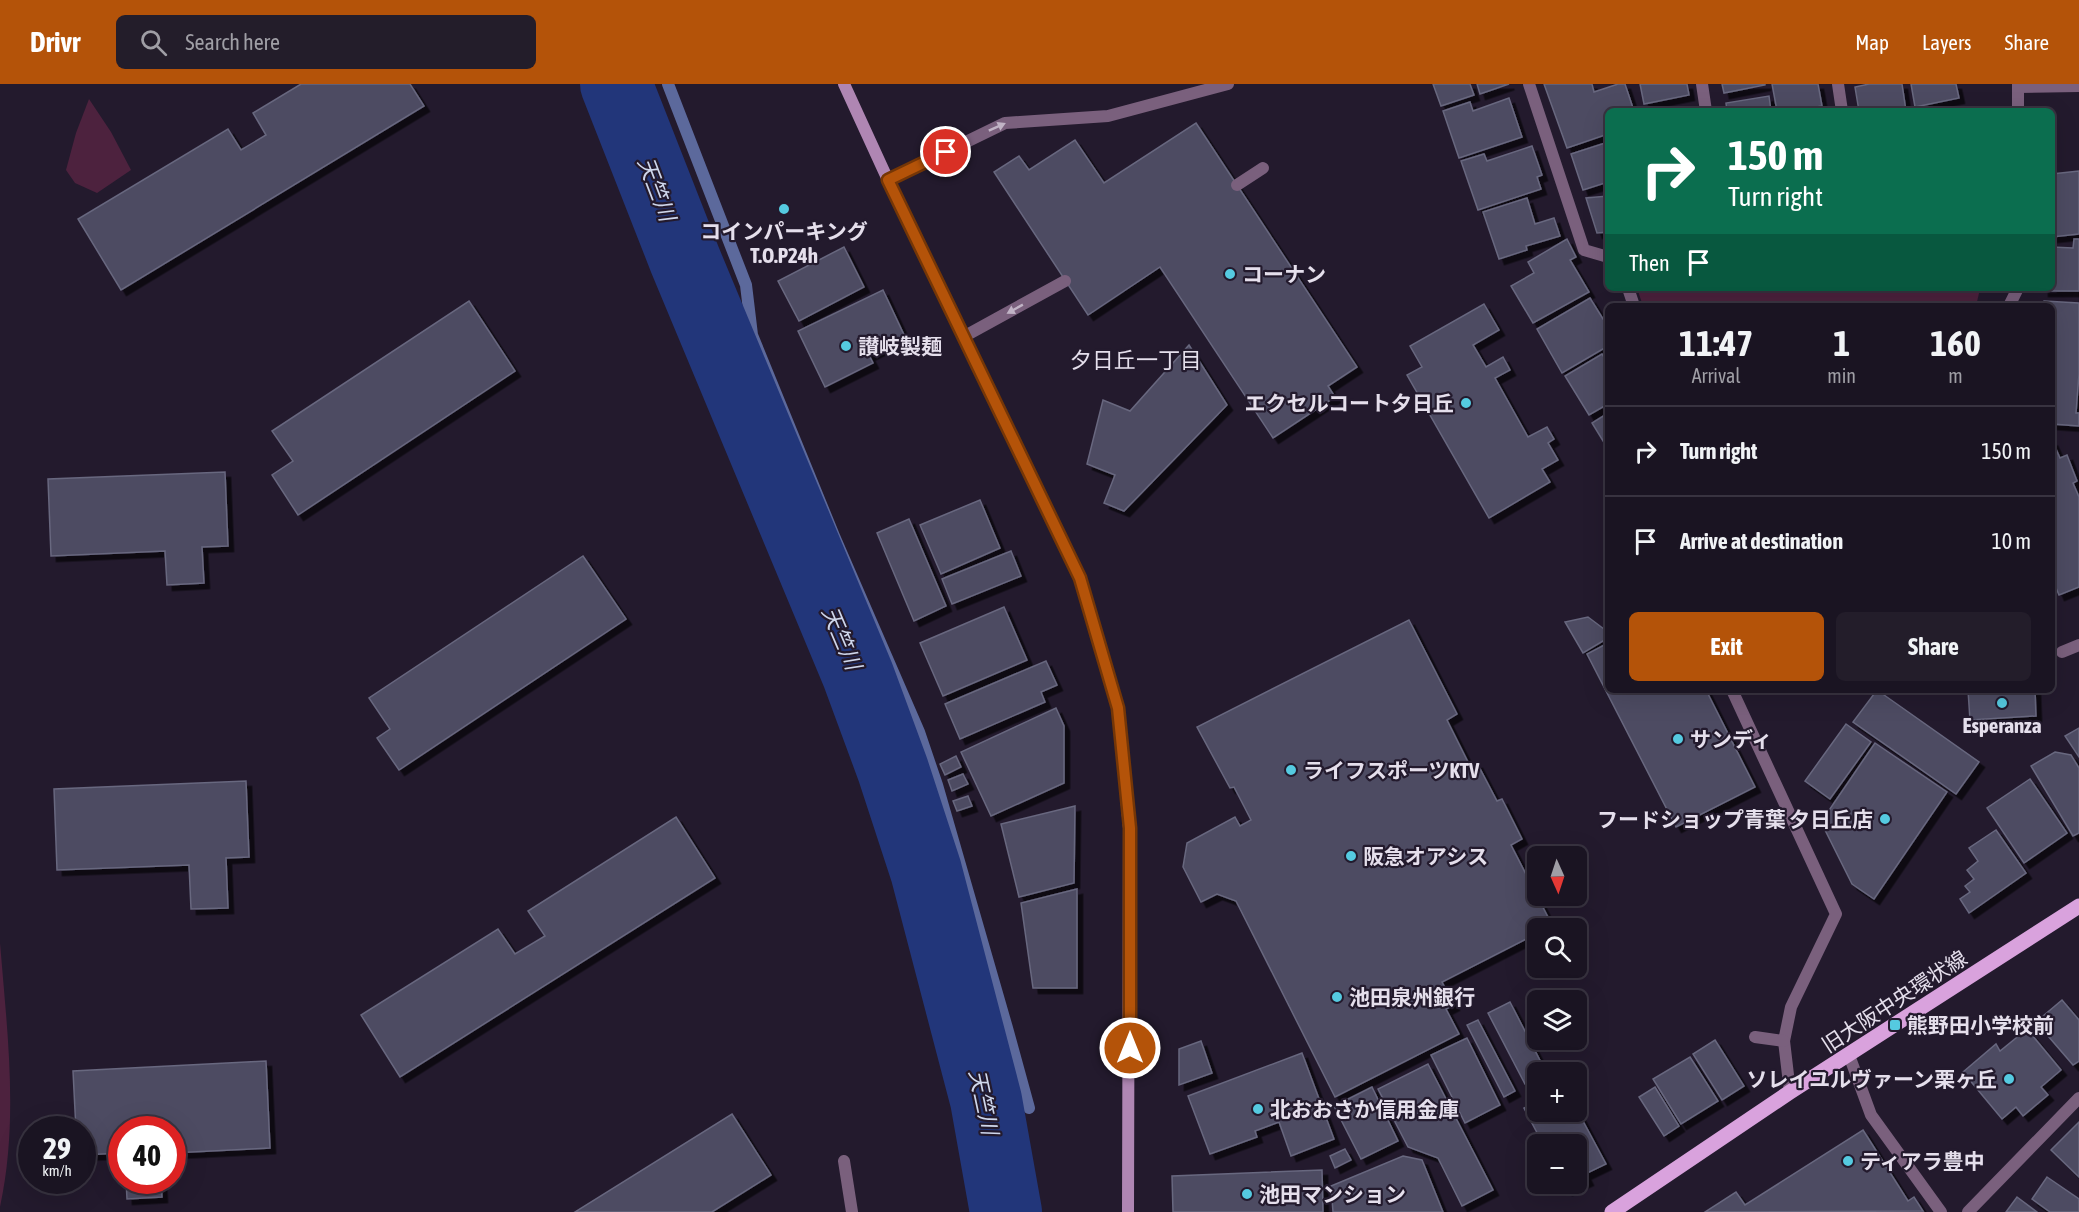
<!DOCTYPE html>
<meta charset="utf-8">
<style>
:root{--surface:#1a1422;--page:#231d2a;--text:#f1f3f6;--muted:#9f9ea5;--line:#383340;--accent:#b45309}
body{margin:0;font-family:"Asap Condensed","Noto Sans JP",sans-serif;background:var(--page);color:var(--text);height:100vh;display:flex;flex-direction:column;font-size:22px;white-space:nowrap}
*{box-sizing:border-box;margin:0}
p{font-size:20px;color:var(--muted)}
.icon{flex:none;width:33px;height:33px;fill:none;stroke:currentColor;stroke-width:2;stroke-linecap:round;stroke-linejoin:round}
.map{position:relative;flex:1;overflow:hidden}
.panel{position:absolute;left:1605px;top:219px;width:450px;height:390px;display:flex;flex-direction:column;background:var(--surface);border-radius:9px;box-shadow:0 6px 24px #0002,0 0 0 2px var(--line)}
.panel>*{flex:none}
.guide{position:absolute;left:1605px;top:24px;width:450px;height:183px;border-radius:9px;box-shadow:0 6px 24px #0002,0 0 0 2px var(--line);background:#0b6e4f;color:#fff;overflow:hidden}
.needle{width:39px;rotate:177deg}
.controls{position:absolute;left:1527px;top:762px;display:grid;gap:12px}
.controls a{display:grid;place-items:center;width:60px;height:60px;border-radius:9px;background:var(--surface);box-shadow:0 6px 24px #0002,0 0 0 2px var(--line);font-size:30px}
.speed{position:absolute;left:18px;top:1032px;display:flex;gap:12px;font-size:30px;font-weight:700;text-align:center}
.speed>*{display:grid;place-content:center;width:78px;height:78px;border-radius:50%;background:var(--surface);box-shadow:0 6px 24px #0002,0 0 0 2px var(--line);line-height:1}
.speed small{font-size:15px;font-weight:400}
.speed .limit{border:9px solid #d22;background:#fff;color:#111}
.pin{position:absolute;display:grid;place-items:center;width:51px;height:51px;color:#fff;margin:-26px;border:3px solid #fff;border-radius:50%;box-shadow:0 2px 6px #0007}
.me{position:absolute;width:66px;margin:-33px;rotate:0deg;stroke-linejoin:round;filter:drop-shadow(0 0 4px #0008)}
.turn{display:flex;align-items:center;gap:21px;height:126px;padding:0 24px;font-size:27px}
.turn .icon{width:78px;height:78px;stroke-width:2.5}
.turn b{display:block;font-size:42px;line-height:51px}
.then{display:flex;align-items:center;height:57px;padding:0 24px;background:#0003;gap:12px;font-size:22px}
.eta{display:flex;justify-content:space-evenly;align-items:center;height:102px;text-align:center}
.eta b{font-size:36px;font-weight:700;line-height:42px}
.primary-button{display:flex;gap:12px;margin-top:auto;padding:12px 24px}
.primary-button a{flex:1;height:69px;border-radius:9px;background:var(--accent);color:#fff;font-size:24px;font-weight:700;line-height:69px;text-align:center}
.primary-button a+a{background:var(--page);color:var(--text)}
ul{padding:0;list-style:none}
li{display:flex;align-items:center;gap:18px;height:90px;padding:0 24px;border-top:2px solid var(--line)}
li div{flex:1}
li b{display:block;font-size:22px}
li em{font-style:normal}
header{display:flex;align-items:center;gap:36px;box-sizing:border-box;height:84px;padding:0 30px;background:var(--accent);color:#fff}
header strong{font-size:28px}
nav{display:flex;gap:33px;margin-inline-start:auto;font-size:21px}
.search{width:420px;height:54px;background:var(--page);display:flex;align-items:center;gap:15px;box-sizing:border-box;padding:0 21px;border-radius:9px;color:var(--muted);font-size:22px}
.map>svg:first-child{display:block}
.green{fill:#4d223e}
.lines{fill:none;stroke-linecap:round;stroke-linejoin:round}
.stream{stroke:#5c699c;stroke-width:12}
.river{stroke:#22367a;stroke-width:72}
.building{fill:#4d4c62;stroke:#68677f;stroke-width:1.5;filter:url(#shadow)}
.lane{stroke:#7a607d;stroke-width:12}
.street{stroke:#7a607d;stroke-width:12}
.secondary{stroke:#af86b3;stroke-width:12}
.primary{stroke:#d9a2dd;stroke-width:15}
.oneway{fill:#c0b3c5}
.route-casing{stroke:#753606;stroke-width:15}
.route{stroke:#b45309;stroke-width:10}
.poi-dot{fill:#55cae0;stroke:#231a2d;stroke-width:2}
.labels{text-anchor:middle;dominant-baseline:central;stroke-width:4.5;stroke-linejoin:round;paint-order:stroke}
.poi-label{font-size:21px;font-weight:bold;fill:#e5dfec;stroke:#231a2d;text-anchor:start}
.street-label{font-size:21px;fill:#e5dfec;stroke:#231a2d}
.water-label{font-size:22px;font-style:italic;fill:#cfd7ec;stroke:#231a2d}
.neighbourhood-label{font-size:22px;fill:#e5dfec;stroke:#231a2d}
</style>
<header>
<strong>Drivr</strong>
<div class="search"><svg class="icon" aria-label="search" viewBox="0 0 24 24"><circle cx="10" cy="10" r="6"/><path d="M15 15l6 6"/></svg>Search here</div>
<nav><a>Map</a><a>Layers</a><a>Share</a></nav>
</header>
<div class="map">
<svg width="2079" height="1128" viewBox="0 0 2079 1128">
<defs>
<filter id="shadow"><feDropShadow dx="5.5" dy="5.5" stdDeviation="0" flood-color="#0009"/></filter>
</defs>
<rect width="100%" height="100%" fill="#231a2d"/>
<!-- green -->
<g class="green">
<path d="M89 15 111 48 131 86 97 109 75 99 66 86 76 49Z"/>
<path d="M1637 204H1977L1980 205 1976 222H1643Z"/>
<path d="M0 859C7 946 19 1036 0 1123Z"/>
</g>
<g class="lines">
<!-- stream -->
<path class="stream" d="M668 0 746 201 752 251 834 452 919 648 937 701 1007 944 1029 1024"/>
<!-- river -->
<path class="river" d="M616 0 685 176 858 591 893 686 926 787 986 1016 1006 1128"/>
</g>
<!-- building -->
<g class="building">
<path d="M301 0H410L424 22 121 206 78 135 228 45 241 66 266 51 253 29Z"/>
<path d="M1433 0H1470L1474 11 1441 22Z"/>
<path d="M1477 0H1509L1480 10Z"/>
<path d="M1544 0H1592L1594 8 1618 0H1625L1634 27H1608V50L1567 64Z"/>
<path d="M1640 0H1687L1689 11 1644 20Z"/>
<path d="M1722 0H1765V1L1724 9Z"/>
<path d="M1772 0H1818L1822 22 1794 27H1777Z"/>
<path d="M1869 0H1902L1906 27H1859L1855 3Z"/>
<path d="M1911 0H1956L1959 14 1915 23Z"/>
<path d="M1769 12 1771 27H1727L1726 19Z"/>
<path d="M1509 14 1522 53 1459 74 1443 27 1470 18 1473 27Z"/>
<path d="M1196 39 1357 283 1328 302 1335 313 1273 354 1160 183 1088 231 994 88 1019 72 1029 86 1075 56 1104 99Z"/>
<path d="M1608 58V98L1583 106 1571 70Z"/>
<path d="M1532 62 1542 91 1537 93 1541 105 1478 126 1461 77 1484 70 1487 77Z"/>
<path d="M2079 87V150L2052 153V90Z"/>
<path d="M1608 112V148L1597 149 1586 114Z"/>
<path d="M1527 114 1535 140 1554 134 1560 152 1526 162 1527 166 1499 175 1483 128Z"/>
<path d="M1567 155 1576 173 1570 176 1589 208 1533 239 1511 202 1534 189 1528 178Z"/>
<path d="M2074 155H2079V207H2043V204H2052V163L2073 164Z"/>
<path d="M844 163 864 203 799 237 778 197Z"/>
<path d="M883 206 905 253 869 271 873 279 825 303 798 247Z"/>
<path d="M1590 214 1603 235 1608 232V262L1562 289 1537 245Z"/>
<path d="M469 217 515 287 298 431 272 391 293 377 272 347Z"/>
<path d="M2044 217 2079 219V290L2076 329H2079V342L2052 340V222H2043Z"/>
<path d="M1484 220 1499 246 1473 261 1486 283 1503 273 1510 286 1495 294 1528 353 1547 343 1554 355 1548 359 1558 376 1542 385 1550 398 1489 434 1407 291 1422 283 1410 262Z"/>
<path d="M1189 261 1227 321 1124 427 1104 419 1115 391 1087 380 1103 316 1130 327Z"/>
<path d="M1602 270 1608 279V320L1589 331 1565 292Z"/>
<path d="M1608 329V365L1592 339Z"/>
<path d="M2052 356 2060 374 2067 371 2077 397 2073 399 2079 413V503L2059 511 2052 494Z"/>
<path d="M225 388 228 462 202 463 204 499 167 501 165 467 51 472 48 395Z"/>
<path d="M980 416 1000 464 941 490 920 441Z"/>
<path d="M909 435 946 522 914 537 877 449Z"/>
<path d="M1011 467 1021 492 952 520 942 495Z"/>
<path d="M583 472 626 535 399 686 377 654 390 645 369 614Z"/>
<path d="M1004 523 1027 576 943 612 920 559Z"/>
<path d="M1588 533 1608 548V554L1583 569 1565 538Z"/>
<path d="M1409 536 1457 630 1447 636 1470 682 1477 679 1497 717 1502 715 1522 755 1511 761 1552 841 1546 844H1538V849L1442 898 1454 921 1446 925 1459 950 1335 1013 1236 817 1217 810 1201 818 1183 783 1187 759 1235 733 1240 742 1251 736 1234 703 1230 704 1197 643Z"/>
<path d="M1608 559V606H1706L1755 703 1676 743 1587 570Z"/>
<path d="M1046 577 1057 601 1041 608 1045 618 960 655 945 620Z"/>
<path d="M1877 606 1979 678 1956 710 1853 638Z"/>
<path d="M1968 606H2035L2036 632 1970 636Z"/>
<path d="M1056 624 1064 642V699L991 732 961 668Z"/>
<path d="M1846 640 1871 658 1830 715 1805 697Z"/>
<path d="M2079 644V673L2065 652Z"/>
<path d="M1875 659 1947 708 1874 815 1852 800 1821 738Z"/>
<path d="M2055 668 2071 671 2079 684V749L2073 752 2031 682Z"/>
<path d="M956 672 961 683 945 691 940 680Z"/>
<path d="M963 690 968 700 952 707 948 696Z"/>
<path d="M2030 695 2067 749 2024 779 1987 724Z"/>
<path d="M246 697 249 773 226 774 228 824 191 825 189 781 57 786 54 705Z"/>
<path d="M968 712 972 722 957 727 953 717Z"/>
<path d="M1075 722 1074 799 1019 813 1001 740Z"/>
<path d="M676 733 715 794 400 993 361 931 498 845 515 870 545 852 528 827Z"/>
<path d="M1996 746 2026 789 1969 829 1960 815 1970 808 1965 802 1974 795 1967 786 1978 777 1969 764Z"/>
<path d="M1077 805V904H1033L1021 819Z"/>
<path d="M2062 916 2079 936V977L2073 981 2036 938Z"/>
<path d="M1510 918 1546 988H1538V994L1525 1000 1488 929Z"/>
<path d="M1478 936 1515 1007 1504 1013 1467 941Z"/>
<path d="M2027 945 2061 986 2041 1003 2048 1011 2023 1032 2016 1023 2002 1035 1963 988 1996 960 2000 967Z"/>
<path d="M1467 954 1500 1021 1465 1039 1431 971Z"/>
<path d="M1715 956 1744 1002 1722 1016 1693 970Z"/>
<path d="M1201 957 1212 989 1179 1001V965Z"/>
<path d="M1302 969 1334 1055 1291 1072 1279 1038 1255 1047 1257 1053 1210 1070 1188 1012Z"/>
<path d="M1690 973 1718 1017 1681 1040 1653 995Z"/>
<path d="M266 977 270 1064 172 1069V1046H122V1069L82 1071V1046H76L73 987Z"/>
<path d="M1428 980 1493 1106 1462 1122 1438 1074 1408 1063 1378 1005Z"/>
<path d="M1372 1003 1398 1057 1361 1075 1334 1022Z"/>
<path d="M1655 1003 1679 1042 1664 1052 1639 1013Z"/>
<path d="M1538 1018V1028H1576V1024L1606 1080 1585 1090 1588 1096 1567 1106 1563 1100H1576V1060H1543L1524 1024Z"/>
<path d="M732 1030 771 1091 712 1128H575Z"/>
<path d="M2079 1038V1093L2051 1066Z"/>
<path d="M1863 1046 1908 1117 1914 1113 1923 1127 1705 1128 1736 1108 1745 1121Z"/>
<path d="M1345 1065 1351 1076 1335 1084 1330 1072Z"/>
<path d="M1403 1072 1422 1076 1443 1128H1333L1331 1102Z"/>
<path d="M1322 1086 1323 1128H1173L1172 1092Z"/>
<path d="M2047 1093 2079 1115V1128H2050L2032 1115Z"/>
<path d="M126 1096H161L162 1113 127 1115Z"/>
<path d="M2017 1113 2037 1128H2006Z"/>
</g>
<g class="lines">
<!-- lane -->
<g class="lane">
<path d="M888 96 1005 39 1108 32 1228 0"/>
<path d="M1237 101 1263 84"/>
<path d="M965 252 1065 197"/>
<path d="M844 1077 852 1128"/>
</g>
<!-- street -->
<g class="street">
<path d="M1529 0 1584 166 1608 173"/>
<path d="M1702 0 1706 27"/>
<path d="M1838 0 1842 27"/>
<path d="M2018 3 2079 2"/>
<path d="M2018 27V0"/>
<path d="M1628 204 1634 222"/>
<path d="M2009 222 2018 204"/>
<path d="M2062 568 2079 561"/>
<path d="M1732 606 1836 830 1791 923 1784 957 1790 1008"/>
<path d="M1755 953 1784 957"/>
<path d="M1849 971 1871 1031 1941 1128"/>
<path d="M1968 1128 2079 1014"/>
</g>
<!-- secondary -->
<path class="secondary" d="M844 0 888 96 1080 494 1118 624 1129 744 1128 1128"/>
<!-- primary -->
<path class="primary" d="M1612 1128 1790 1008 2079 822"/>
</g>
<!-- one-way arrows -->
<defs><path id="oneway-solid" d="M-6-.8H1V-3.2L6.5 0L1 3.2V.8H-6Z" transform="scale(1.5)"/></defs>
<g class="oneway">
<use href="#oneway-solid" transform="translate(997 43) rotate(-24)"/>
<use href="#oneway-solid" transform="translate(1015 225) rotate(151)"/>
</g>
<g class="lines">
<defs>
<path id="route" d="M946 68 888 96 1080 494 1118 624 1130 744V964"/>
</defs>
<!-- route casing -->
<use href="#route" class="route-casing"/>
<!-- route -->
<use href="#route" class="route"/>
</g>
<!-- markers -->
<g class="poi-dot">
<circle cx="784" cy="125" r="6"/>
<circle cx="1230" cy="190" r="6"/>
<circle cx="846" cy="262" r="6"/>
<circle cx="1466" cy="319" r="6"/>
<circle cx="2002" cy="619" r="6"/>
<circle cx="1678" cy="655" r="6"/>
<circle cx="1291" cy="686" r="6"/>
<circle cx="1885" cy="735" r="6"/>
<circle cx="1351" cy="772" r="6"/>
<circle cx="1337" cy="913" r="6"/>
<rect x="1889" y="935" width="12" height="12" rx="3"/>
<circle cx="2009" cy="995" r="6"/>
<circle cx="1258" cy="1025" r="6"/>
<circle cx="1848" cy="1077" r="6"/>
<circle cx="1247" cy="1110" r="6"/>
</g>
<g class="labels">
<!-- poi labels -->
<g class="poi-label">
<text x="784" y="147" text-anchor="middle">コインパーキング<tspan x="784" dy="24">T.O.P24h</tspan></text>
<text x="1242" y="190">コーナン</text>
<text x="858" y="262">讃岐製麺</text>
<text x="1454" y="319" text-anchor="end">エクセルコート夕日丘</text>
<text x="2002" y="641" text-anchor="middle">Esperanza</text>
<text x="1690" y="655">サンディ</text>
<text x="1303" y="686">ライフスポーツKTV</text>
<text x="1873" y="735" text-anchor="end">フードショップ青葉 夕日丘店</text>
<text x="1363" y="772">阪急オアシス</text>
<text x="1349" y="913">池田泉州銀行</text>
<text x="1907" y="941">熊野田小学校前</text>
<text x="1997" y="995" text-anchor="end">ソレイユルヴァーン栗ヶ丘</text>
<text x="1270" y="1025">北おおさか信用金庫</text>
<text x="1860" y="1077">ティアラ豊中</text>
<text x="1259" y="1110">池田マンション</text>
</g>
<!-- street labels -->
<g class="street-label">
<text transform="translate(1894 917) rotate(-33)">旧大阪中央環状線</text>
</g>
<!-- water labels -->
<g class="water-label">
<text transform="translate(657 105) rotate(69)">天竺川</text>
<text transform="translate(842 554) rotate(67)">天竺川</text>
<text transform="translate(984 1018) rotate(78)">天竺川</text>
</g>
<!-- neighbourhood labels -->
<g class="neighbourhood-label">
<text x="1136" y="276">夕日丘一丁目</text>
</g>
</g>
</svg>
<div class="controls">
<a><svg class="needle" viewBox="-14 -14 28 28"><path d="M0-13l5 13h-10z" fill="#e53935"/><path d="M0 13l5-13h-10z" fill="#9f9ea5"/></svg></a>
<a><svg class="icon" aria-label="search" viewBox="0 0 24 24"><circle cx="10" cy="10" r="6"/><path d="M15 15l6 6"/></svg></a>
<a><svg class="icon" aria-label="layers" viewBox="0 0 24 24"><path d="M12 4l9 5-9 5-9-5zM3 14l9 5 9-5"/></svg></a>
<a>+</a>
<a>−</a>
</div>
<div class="speed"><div>29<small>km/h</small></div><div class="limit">40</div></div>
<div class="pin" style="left:946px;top:68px;background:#d93025"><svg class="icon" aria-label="arrive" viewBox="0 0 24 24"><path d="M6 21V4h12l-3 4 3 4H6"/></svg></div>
<svg class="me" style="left:1130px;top:964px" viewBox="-20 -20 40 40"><circle r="17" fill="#b45309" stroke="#fff" stroke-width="3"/><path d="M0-11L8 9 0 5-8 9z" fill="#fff"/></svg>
<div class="guide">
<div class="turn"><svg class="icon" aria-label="right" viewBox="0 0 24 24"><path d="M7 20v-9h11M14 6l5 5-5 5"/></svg><div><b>150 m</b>Turn right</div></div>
<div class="then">Then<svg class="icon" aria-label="arrive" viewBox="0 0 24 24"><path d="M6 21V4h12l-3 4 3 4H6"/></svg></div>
</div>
<section class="panel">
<div class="eta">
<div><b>11:47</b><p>Arrival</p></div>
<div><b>1</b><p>min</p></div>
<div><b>160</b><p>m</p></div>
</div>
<ul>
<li><svg class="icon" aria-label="right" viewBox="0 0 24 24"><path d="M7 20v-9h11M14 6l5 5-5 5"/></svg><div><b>Turn right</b></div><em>150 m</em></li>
<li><svg class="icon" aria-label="arrive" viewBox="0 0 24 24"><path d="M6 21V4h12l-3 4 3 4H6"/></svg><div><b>Arrive at destination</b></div><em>10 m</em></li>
</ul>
<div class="primary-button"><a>Exit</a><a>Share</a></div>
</section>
</div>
